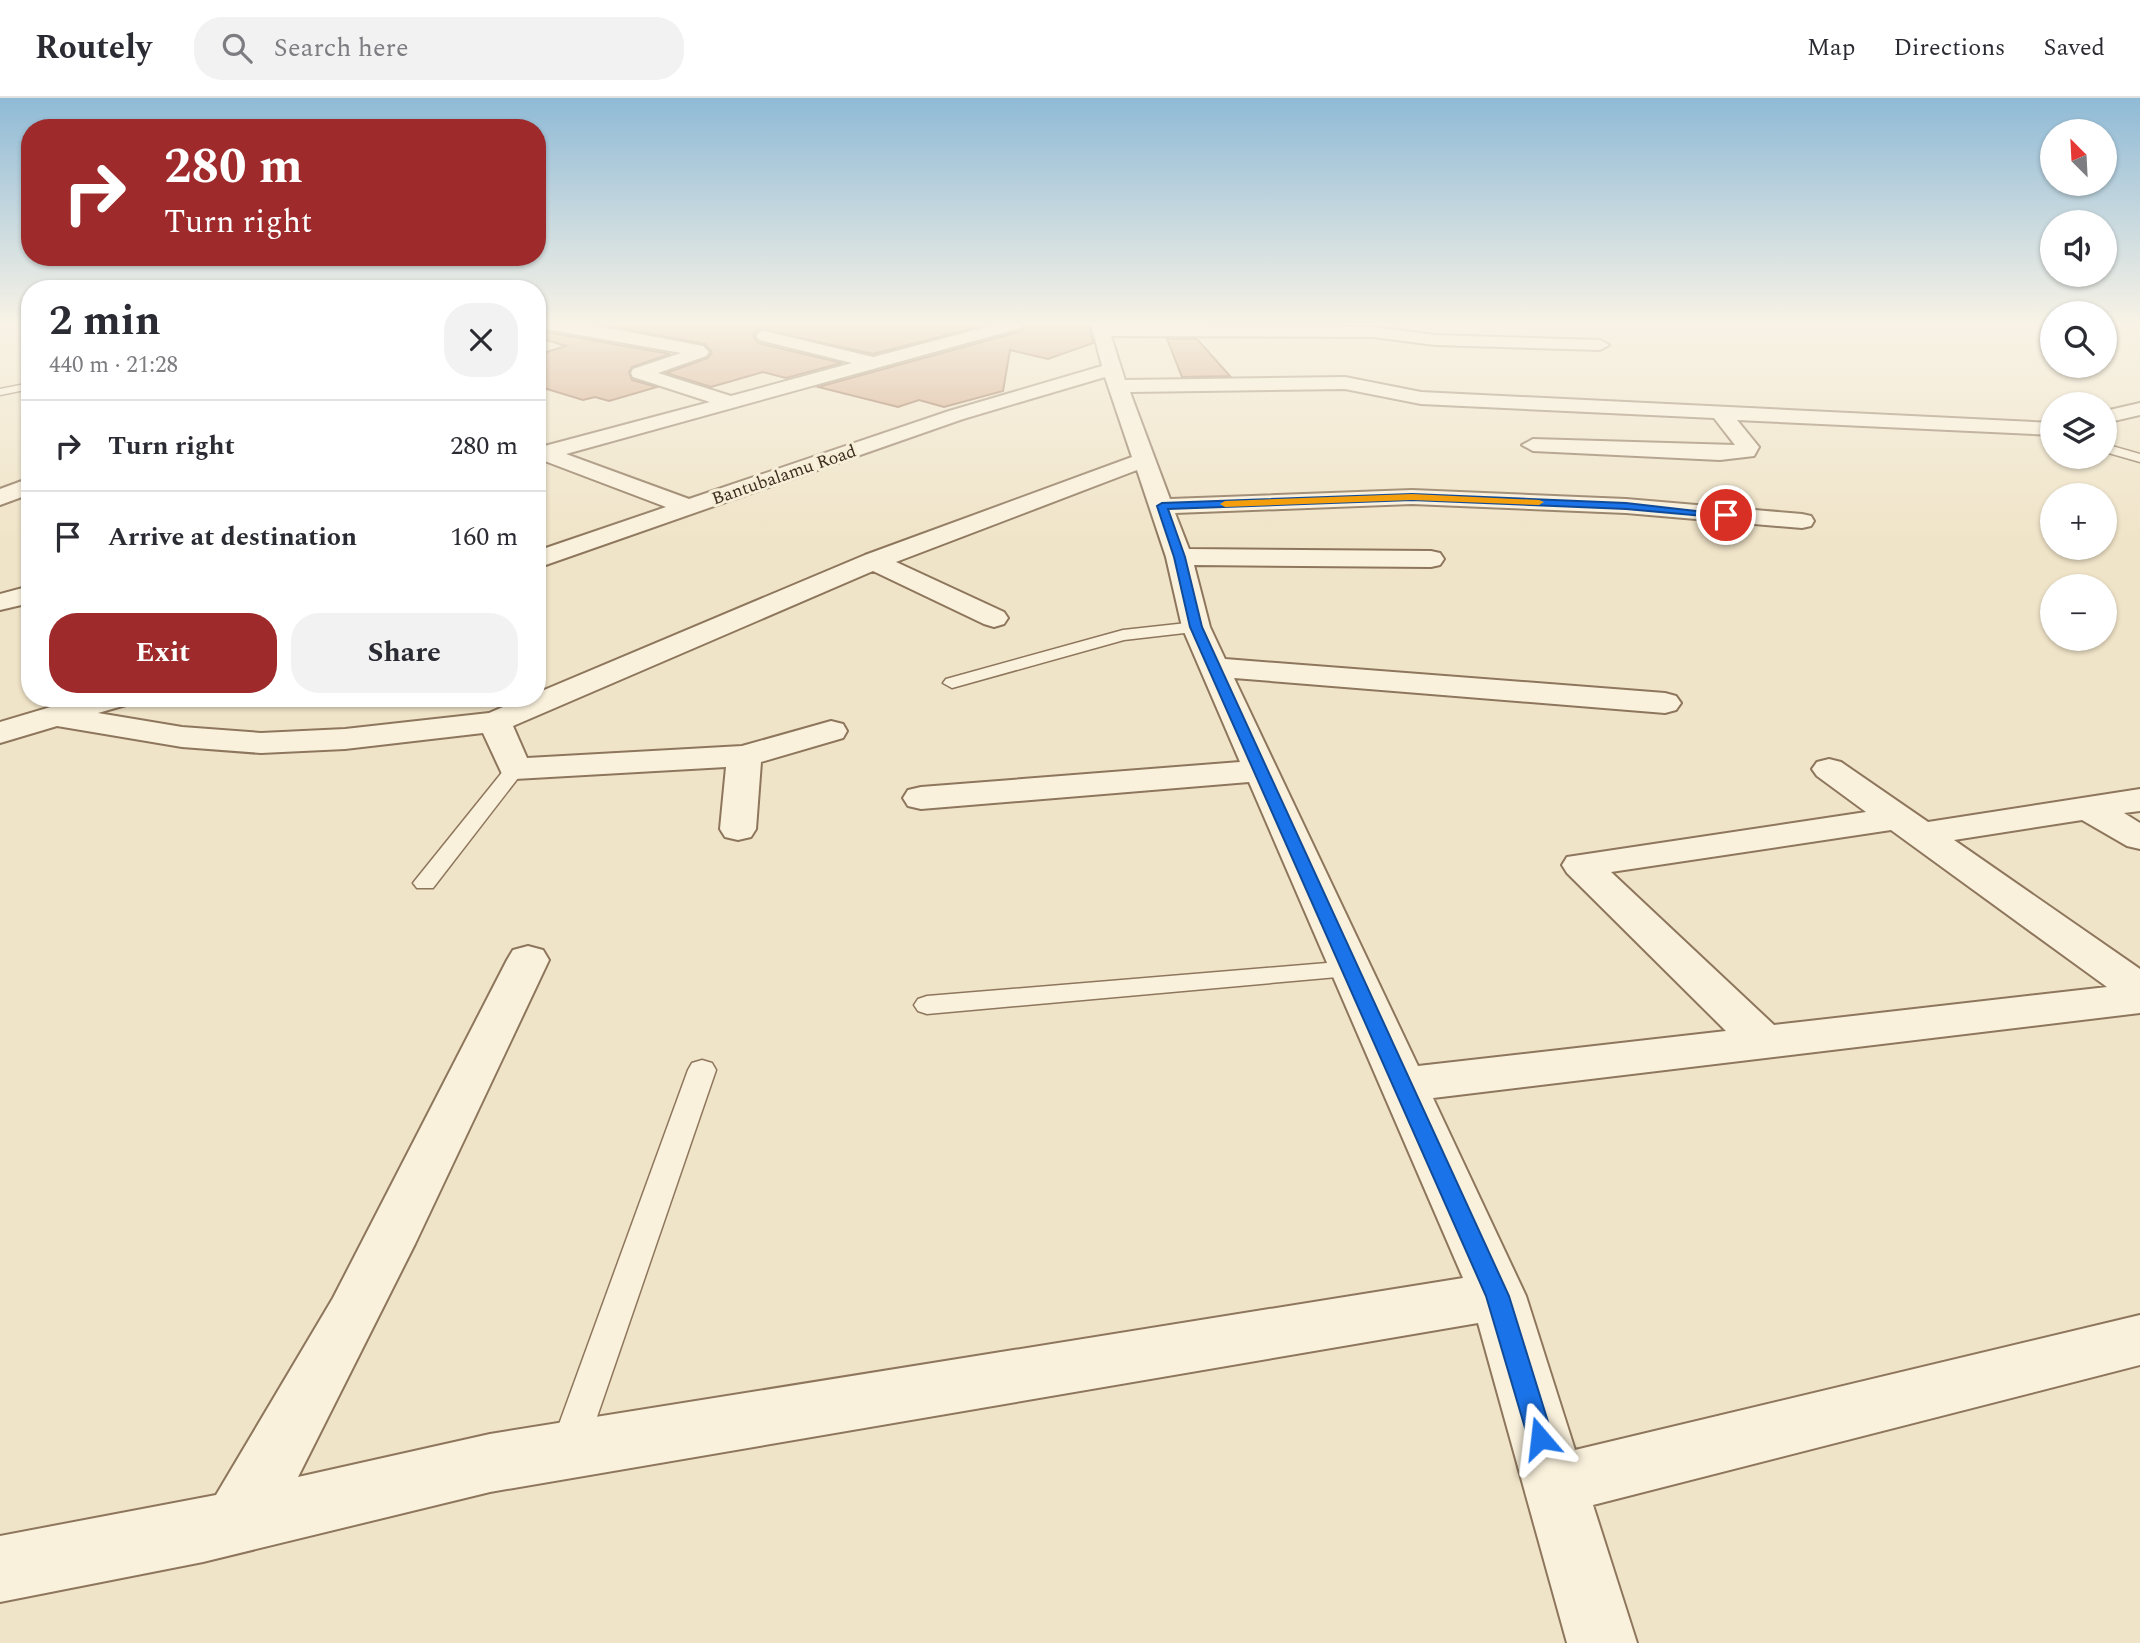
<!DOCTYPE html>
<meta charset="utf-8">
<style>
:root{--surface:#fff;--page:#f2f2f3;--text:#2b2b33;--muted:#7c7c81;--line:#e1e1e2;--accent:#9e2a2b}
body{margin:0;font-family:Spectral,serif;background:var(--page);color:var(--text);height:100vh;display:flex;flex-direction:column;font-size:26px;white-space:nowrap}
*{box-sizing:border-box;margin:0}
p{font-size:23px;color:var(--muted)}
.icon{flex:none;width:38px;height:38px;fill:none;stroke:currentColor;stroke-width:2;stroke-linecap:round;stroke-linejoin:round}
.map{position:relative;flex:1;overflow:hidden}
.details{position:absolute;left:21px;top:182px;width:525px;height:427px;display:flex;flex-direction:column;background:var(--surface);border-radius:28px;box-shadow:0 2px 5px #0004}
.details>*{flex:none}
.guide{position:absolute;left:21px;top:21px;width:525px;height:147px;border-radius:28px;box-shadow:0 2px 5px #0004;background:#9e2a2b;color:#fff;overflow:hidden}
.needle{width:46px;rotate:336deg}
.tools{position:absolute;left:2040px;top:21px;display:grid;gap:14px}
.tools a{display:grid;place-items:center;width:77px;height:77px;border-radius:50%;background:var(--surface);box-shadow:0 2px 5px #0004;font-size:35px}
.pin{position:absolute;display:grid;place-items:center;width:60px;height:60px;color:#fff;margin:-30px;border:4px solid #fff;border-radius:50%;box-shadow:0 2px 7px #0007}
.me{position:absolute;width:77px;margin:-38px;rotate:343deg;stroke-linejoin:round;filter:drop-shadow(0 0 5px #0008)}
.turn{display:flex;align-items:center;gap:24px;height:147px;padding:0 28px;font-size:32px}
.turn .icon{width:91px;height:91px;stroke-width:2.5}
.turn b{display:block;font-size:49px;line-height:60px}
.round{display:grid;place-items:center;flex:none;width:74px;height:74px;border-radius:28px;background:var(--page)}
.summary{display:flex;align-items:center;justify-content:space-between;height:119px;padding:0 28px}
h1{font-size:42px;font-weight:700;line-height:52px}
.action{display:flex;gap:14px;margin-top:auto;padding:14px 28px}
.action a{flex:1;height:80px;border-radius:28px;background:var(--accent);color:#fff;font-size:28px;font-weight:700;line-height:80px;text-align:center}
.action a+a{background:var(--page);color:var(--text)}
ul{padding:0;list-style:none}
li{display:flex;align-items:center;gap:21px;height:91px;padding:0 28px;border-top:2px solid var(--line)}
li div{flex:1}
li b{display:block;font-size:26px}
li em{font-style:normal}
header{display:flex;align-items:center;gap:42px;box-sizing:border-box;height:98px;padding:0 35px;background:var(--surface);border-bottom:2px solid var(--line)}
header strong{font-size:33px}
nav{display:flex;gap:38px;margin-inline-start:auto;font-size:24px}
.search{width:490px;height:63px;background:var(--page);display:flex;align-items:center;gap:18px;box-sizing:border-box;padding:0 24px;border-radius:28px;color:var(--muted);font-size:26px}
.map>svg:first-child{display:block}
.farmland{fill:#e6deb5}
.building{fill:#cf9f7d;stroke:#8d5f41;stroke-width:2}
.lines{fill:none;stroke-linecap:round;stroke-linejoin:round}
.service-casing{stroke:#8d765c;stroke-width:3}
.minor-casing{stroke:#8d765c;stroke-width:4}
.service{fill:#faf1dc;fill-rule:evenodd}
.minor{fill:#faf1dc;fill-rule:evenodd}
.route{fill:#1a73e8;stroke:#114b97;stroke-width:2}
.slow{fill:#f59e0b}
.labels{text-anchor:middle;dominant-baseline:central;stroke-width:6;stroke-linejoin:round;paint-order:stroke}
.far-street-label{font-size:18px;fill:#3d2e20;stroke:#f7eed8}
</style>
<header>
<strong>Routely</strong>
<div class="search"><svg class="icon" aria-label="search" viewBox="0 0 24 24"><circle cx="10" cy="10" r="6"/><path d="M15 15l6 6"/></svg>Search here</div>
<nav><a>Map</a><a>Directions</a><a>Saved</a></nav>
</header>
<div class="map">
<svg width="2140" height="1545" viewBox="0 0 2140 1545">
<rect width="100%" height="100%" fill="#f0e4c8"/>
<!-- farmland -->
<path class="farmland" d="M2105 226H2140V244L2105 236Z"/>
<!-- building -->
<g class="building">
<path d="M599 226H989L873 256 759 231 753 238 758 245 842 265 786 280 763 274 711 289 666 275 708 260 712 254 705 246Z"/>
<path d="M1026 226H1089L1093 245 1048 261 1010 252 1003 293 944 309 919 302 898 309 818 289 1022 233Z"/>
<path d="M537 229 546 234 670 256 632 269 629 274 632 282 657 289 609 303 595 299 583 302 537 288V257L566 248 537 239Z"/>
<path d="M1167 241H1197L1230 278 1182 279Z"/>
</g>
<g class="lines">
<defs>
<g id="service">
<path d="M30 285V291L0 297V291Z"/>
<path d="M2105 346 2140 356V364L2105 354Z"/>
<path d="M1196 524 1205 529 1202 533 1124 542 952 590 943 585 946 581 1123 532Z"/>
<path d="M515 665 525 671 433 790H417L413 785 417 780 508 667Z"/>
<path d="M1351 863 1360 865 1364 871 1360 877 927 916 918 913 914 907 918 901 927 898Z"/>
<path d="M702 962 712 965 716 972 586 1351 581 1363 568 1368 555 1363 550 1351 688 972 692 965Z"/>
</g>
<g id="minor">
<path d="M538 226H587L703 248 709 254 706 258 658 275 731 298 852 265 759 242 756 238 759 234 765 233 873 259 998 226H1023L1021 230 566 356 689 401 949 313 1102 268 1091 226 1373 229 1435 237 1600 242 1609 247 1600 252 1435 247 1373 239 1111 238 1125 282 1345 279 1421 294 2053 325V337L1737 322 1759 349 1754 358 1720 362 1533 353 1522 347 1533 341 1735 347 1714 320 1421 306 1345 291 1130 294 1170 401 1412 392 1626 401 1802 416 1811 418 1814 423 1811 428 1802 430 1626 415 1412 406 1175 415 1189 451 1431 453 1440 455 1444 461 1440 467 1431 469 1194 467 1210 529 1225 561 1665 595 1676 598 1681 605 1676 612 1665 615 1234 580 1418 968 1726 933 1567 775 1562 767 1567 759 1866 714 1817 678 1812 671 1817 664 1829 661 1841 664 1928 724 2140 691V713L2124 715 2140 725V751L2127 748 2082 722 1954 742 2140 871V915L1433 1000 1526 1198 1575 1352 2140 1217V1267L1593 1407 1637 1545H1567L1478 1225 490 1394 203 1464 0 1504V1438L216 1397 333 1200 507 862 513 852 528 848 543 852 549 862 415 1146 298 1379 490 1336 1463 1180 1249 684 921 711 908 708 903 700 908 692 921 689 1240 664 1182 529 1166 459 1137 372 896 464 1004 514 1008 520 1004 526 994 529 984 526 873 473 513 628 527 660 742 648 831 623 843 626 847 633 843 640 761 664 756 731 751 739 738 742 725 739 720 731 726 669 515 681 503 678 483 635 345 651 261 655 182 649 57 628 0 645V624L81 600H131L126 607 98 615 182 629 261 635 345 631 489 615 524 600H537V595L865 457 1132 359 1105 279 963 321 537 470V453L666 409 542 362 537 364V350L710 304 633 279 631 275 633 271 681 255 546 231ZM1891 732 2107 889 1774 927 1611 774Z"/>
<path d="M2140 305V317L2105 325V313Z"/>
<path d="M30 380V396L0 407V391Z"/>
<path d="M30 488V505L0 512V496Z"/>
</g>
</defs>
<!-- service casing -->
<use href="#service" class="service-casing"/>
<!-- minor casing -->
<use href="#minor" class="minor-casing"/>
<!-- service -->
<use href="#service" class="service"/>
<!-- minor -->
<use href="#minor" class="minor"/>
</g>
<!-- sky -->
<linearGradient id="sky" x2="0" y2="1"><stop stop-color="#8fbad6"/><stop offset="0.51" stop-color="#f8f3e6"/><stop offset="1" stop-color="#f8f3e6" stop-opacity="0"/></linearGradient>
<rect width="2140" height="442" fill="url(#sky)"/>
<!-- route -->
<path class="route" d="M1412 396 1626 405 1731 417 1726 420 1626 411 1412 402 1168 411 1185 459 1202 529 1509 1198 1553 1340 1549 1348 1540 1352 1531 1348 1528 1340 1486 1198 1190 529 1174 459 1157 408 1162 405Z"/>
<!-- slow -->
<path class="slow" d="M1412 396 1539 402 1544 404 1539 407 1412 402 1225 409 1220 406 1225 403Z"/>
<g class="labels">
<!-- far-street labels -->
<g class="far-street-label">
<text transform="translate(784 377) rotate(-19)">Bantubalamu Road</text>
</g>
</g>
</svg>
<div class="tools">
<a><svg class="needle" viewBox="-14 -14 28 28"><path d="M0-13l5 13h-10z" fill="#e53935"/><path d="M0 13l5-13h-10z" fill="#7c7c81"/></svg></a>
<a><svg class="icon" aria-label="sound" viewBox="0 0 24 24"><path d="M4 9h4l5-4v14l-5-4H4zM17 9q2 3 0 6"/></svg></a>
<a><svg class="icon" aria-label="search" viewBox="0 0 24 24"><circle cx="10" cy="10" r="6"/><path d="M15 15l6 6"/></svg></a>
<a><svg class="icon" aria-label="layers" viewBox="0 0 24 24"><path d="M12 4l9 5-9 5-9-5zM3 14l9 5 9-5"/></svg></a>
<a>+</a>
<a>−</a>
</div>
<div class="pin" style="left:1726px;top:417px;background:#d93025"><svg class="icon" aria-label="arrive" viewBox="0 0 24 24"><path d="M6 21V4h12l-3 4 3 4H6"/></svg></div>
<svg class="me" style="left:1540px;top:1340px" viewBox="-20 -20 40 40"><path d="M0-17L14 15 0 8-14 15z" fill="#1a73e8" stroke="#fff" stroke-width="4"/></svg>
<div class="guide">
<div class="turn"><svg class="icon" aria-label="right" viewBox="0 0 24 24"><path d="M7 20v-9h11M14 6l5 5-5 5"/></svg><div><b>280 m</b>Turn right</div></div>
</div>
<section class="details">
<div class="summary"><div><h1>2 min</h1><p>440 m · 21:28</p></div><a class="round"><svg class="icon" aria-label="close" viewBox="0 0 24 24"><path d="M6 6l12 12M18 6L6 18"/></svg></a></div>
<ul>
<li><svg class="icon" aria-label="right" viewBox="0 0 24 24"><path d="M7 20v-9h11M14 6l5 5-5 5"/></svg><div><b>Turn right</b></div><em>280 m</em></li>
<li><svg class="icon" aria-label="arrive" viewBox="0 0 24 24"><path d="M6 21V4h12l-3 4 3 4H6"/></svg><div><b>Arrive at destination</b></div><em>160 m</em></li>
</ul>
<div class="action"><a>Exit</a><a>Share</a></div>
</section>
</div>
